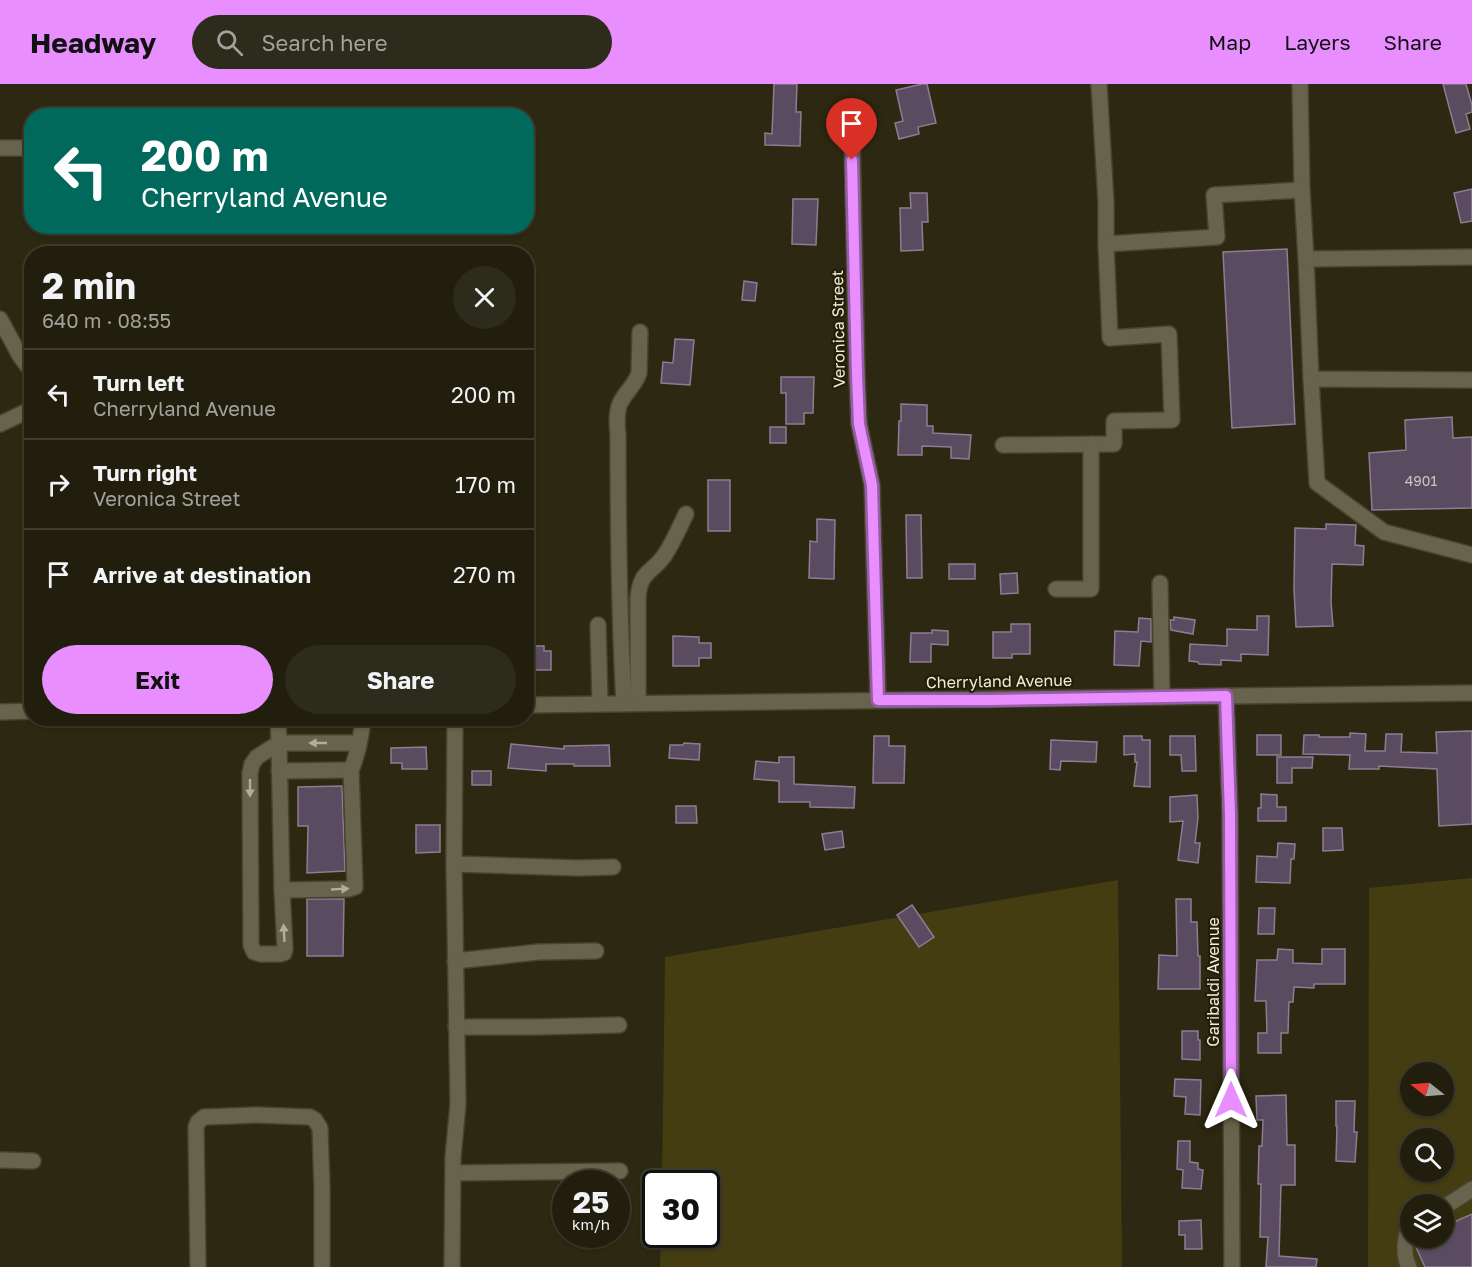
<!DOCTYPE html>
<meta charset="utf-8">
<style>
:root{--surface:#211e0d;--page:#2d2b1b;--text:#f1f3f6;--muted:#a2a29d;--line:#3e3c2e;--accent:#e88eff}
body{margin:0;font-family:"Golos Text",sans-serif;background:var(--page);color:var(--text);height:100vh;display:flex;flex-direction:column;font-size:22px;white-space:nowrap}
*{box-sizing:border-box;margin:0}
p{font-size:20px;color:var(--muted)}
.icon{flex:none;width:33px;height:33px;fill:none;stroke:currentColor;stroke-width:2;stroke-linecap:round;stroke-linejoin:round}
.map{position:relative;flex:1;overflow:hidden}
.side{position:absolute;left:24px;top:162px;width:510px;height:480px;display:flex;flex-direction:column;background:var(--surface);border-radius:24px;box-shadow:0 2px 4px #0004,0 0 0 2px var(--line)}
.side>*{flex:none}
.banner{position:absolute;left:24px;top:24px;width:510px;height:126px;border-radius:24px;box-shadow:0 2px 4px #0004,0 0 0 2px var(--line);background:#00695c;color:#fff;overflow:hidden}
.needle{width:39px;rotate:287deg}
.tools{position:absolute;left:1400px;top:978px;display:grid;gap:12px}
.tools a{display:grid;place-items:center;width:54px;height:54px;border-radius:50%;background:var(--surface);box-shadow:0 2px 4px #0004,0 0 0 2px var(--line);font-size:30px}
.speed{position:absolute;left:552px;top:1086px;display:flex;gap:12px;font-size:30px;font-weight:700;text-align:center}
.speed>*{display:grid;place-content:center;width:78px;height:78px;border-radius:50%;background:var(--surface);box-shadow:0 2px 4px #0004,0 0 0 2px var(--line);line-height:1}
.speed small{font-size:15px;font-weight:400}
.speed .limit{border:3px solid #111;border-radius:9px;background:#fff;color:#111}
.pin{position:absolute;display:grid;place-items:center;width:51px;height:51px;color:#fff;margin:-62px -26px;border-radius:50% 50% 50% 0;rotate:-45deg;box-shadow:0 0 6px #0007}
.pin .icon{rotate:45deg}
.me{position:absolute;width:66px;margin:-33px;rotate:0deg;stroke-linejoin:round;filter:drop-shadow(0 0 4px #0008)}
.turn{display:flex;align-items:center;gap:21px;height:126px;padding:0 18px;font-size:27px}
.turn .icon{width:78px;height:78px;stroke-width:2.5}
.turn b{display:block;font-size:42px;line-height:51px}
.round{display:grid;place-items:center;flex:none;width:63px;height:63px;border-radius:32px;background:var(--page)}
.summary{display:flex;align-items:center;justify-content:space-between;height:102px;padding:0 18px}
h1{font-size:36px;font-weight:700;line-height:45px}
.primary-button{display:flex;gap:12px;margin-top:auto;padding:12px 18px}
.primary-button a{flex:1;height:69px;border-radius:36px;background:var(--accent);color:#111;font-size:24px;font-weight:700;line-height:69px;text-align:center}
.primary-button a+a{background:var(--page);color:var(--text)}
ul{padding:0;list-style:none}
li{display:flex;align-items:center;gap:18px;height:90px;padding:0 18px;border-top:2px solid var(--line)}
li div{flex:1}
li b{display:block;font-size:22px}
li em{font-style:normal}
header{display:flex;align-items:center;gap:36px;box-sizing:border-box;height:84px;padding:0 30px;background:var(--accent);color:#111}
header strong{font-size:28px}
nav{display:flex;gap:33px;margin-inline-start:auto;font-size:21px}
.search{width:420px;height:54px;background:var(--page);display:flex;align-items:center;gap:15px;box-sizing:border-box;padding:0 21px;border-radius:33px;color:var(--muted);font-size:22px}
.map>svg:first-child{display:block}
.green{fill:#443d12;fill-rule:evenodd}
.building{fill:#5b4b60;stroke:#8e7c92;stroke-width:1.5}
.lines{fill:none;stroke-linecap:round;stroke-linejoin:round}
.minor-casing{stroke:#47432e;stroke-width:18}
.minor{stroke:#67634c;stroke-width:15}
.oneway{fill:#b2ae9c}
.route-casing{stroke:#975ca6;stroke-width:15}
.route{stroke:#e88eff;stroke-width:10}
.labels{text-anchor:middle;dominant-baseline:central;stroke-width:4.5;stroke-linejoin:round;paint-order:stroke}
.number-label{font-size:14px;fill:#cac4be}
.street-label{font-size:16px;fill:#efecde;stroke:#231f07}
</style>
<header>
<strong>Headway</strong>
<div class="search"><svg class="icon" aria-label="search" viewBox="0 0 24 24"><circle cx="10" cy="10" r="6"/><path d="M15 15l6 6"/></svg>Search here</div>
<nav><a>Map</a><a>Layers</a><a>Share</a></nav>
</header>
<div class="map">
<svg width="1472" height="1183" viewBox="0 0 1472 1183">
<rect width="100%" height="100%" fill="#2c2811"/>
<!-- green -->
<g class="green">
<path d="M1472 794V1183H1368L1369 804ZM1410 988H1443V1022H1410ZM1410 1054H1443V1088H1410ZM1410 1120H1443V1154H1410Z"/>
<path d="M1118 796 1122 1183H660L661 1151 706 1150V1100L662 1099 665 873Z"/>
</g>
<!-- building -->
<g class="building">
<path d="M774 0H797L796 28H801L800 62 765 61V49L772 50Z"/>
<path d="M922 0H927L936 39 918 43 919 50 899 55 895 39 903 37 896 6Z"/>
<path d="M1443 0H1466L1472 21V28L1466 30 1470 45 1456 49Z"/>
<path d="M1472 105V137L1461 139 1454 109Z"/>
<path d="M910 109H927L928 138H922L923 166 901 167 900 124H911Z"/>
<path d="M793 115H818L816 161 792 160Z"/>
<path d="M1287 165 1295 340 1232 344 1223 168Z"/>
<path d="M744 197 757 199 755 217 742 216Z"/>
<path d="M675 255 694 256 690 301 661 299 663 278 673 279Z"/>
<path d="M781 293H814L813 329H804V340H786V309H781Z"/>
<path d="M901 320 927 321V342H933V349L971 351 969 375 951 374V363L922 362V371H898L899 337H901Z"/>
<path d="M1452 333 1453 354 1472 353V424L1372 426 1369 369 1406 366 1405 336Z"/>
<rect x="770" y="343" width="16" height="16"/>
<rect x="708" y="396" width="22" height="51"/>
<path d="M906 431H921L922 494H907Z"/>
<path d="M817 435 835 436 834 495 809 494 810 457 817 458Z"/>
<path d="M1326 440 1356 441 1355 461 1364 462 1363 481 1332 480 1331 518 1333 542 1296 543 1294 505 1295 444 1326 445Z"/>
<rect x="949" y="480" width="26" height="15"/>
<path d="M1017 489 1018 509 1001 510 1000 490Z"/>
<path d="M1257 532H1269L1268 571 1241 570V577L1221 576V581L1199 580 1198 578 1189 577 1190 560 1227 562V545L1257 546Z"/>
<path d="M1174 533 1195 536 1193 550 1171 546 1170 536H1174Z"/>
<path d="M1139 534 1151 535V558L1141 557 1139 582 1114 581 1115 547 1138 548Z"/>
<path d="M1011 540H1030V570H1012V574H993V548H1011Z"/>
<path d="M932 546 948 547V561L931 560V578H910L911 549H932Z"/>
<path d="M673 552 699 553V559H711V574H699V582H673Z"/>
<path d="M526 562H544V567H551V586H526Z"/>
<path d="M1472 647V740L1439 742 1437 685 1379 682V685H1349L1350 671 1303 670 1304 651H1319V653H1350V649L1366 650 1365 667H1385L1386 650H1402L1401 668 1437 669 1436 648Z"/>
<rect x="1257" y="651" width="24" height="20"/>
<path d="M874 652H889V662H905L904 699H873Z"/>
<path d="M1124 652H1142V656H1150V703L1134 702 1137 678H1135V670L1124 671Z"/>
<path d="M1170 652H1195L1196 687H1182L1181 671H1170Z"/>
<path d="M1051 656 1097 658 1096 678 1061 677 1060 686 1050 685Z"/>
<path d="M684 659 700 660 699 676 669 674 670 661H683Z"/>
<path d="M511 660 564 665V662L609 661 610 682H574V680H546V687L508 684Z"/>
<path d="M426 663 427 685H402V679H391V664Z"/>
<path d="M779 673H794V700L855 703 854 724 810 723V718H779V697L754 695 756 677 779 679Z"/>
<path d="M1277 673H1313L1312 684H1292V699H1277Z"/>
<rect x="472" y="687" width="19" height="14"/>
<path d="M342 702 345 787 307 789 308 742H298V703Z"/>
<path d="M1261 710 1277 711V723H1286V737H1258V724H1261Z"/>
<path d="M1197 711 1198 734 1195 759H1200L1198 779 1178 776 1183 737 1170 738V713Z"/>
<path d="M676 722H696L697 739H676Z"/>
<path d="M416 741H440V768L416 769Z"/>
<path d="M1323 744H1342L1343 766 1323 767Z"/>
<path d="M842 747 844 763 825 766 822 750Z"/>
<path d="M1278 759 1295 760 1294 775H1291L1290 799 1256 798 1257 772 1277 773Z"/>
<path d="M307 815H344L343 872H307Z"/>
<path d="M1176 815H1191V838H1197L1198 872H1200V905H1158L1159 871 1177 872Z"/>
<path d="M912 821 934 853 919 863 897 831Z"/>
<path d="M1259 824H1275L1274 850H1258Z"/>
<path d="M1278 865 1293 866V879L1322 880V865H1345V900H1314V904L1294 903 1293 918H1289L1288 949H1281V969H1258V949H1267L1266 917H1255L1257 876H1277Z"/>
<path d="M1182 947H1198V956H1200V976L1182 975Z"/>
<path d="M1175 995 1201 996 1200 1031 1185 1030 1186 1013 1174 1012Z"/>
<path d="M1286 1011 1287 1061H1295V1101H1281L1279 1172 1317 1175 1316 1183H1266L1268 1153H1260L1261 1100H1258L1259 1062H1262L1263 1036H1257L1256 1012Z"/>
<path d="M1336 1017H1355L1354 1048H1357L1355 1078 1336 1077 1337 1042H1336Z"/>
<path d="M1178 1057H1190V1078L1198 1079V1085L1203 1086 1201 1105 1182 1104 1183 1086 1177 1085Z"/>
<path d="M1472 1130V1183H1425L1415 1161 1416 1155 1419 1154H1443V1143Z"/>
<path d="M1201 1136 1202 1165H1185V1151H1179V1137Z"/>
</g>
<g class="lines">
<defs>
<g id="minor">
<path d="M1099 0 1106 118V160"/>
<path d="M1300 0 1302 106"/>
<path d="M852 52 857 291 859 340 872 401 878 616"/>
<path d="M0 64H32"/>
<path d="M1472 173 1306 175 1311 295 1472 296"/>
<path d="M0 235 20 272 32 288"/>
<path d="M1311 295 1317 399 1384 448 1472 471"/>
<path d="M0 340 32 325"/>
<path d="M1003 361 1114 360V337L1172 336 1169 250 1110 254 1106 160 1217 153 1214 111 1302 106 1306 175"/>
<path d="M1160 499 1162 613"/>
<path d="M1056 505H1091V360"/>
<path d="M598 541 600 620"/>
<path d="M1226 612 1230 730 1232 1183"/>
<path d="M638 619V514C640 487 651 490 664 472 673 459 679 444 686 430"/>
<path d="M624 620C619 530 618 441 618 351 617 342 616 332 619 322 623 310 635 302 639 289L640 248"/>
<path d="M526 621 1472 609"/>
<path d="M0 628 32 627"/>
<path d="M278 634 279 659 282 806 285 865 284 869 281 870H260L254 868 251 861 250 689 252 680 257 673 279 659H358"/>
<path d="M279 687 351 686"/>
<path d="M454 780 578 784 613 783"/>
<path d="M282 806 349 805 355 803 351 686C357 673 362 649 363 634"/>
<path d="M455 877 539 868 596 867"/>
<path d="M456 943H537L619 941"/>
<path d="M0 1076 33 1077"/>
<path d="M453 1089 620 1087"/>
<path d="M1443 1124 1472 1105"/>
<path d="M198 1183 196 1043 198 1038 204 1033 257 1031 310 1033 315 1036 320 1044 322 1103V1183"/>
<path d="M452 1183 453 1073 458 1020 454 780 455 634"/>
<path d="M1409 1183C1403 1171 1404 1159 1408 1146L1410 1145"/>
</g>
</defs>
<!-- minor casing -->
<use href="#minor" class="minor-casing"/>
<!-- minor -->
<use href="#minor" class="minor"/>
</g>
<!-- one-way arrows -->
<defs><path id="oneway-solid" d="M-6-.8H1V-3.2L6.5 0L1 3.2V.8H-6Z" transform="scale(1.5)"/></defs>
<g class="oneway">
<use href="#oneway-solid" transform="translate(318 659) rotate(-180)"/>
<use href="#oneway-solid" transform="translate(250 704) rotate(90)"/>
<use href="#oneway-solid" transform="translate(340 805) rotate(-3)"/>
<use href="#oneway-solid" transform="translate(284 849) rotate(-93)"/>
</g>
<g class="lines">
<defs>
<path id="route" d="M852 76 857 291 859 340 872 401 878 616H990L1226 612 1230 730 1231 1016"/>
</defs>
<!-- route casing -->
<use href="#route" class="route-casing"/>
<!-- route -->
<use href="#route" class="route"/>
</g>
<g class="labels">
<!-- number labels -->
<g class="number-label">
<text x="1421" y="396">4901</text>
</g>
<!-- street labels -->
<g class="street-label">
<text transform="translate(838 245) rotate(-91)">Veronica Street</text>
<text transform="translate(999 597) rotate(-1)">Cherryland Avenue</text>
<text transform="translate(1213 898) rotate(-90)">Garibaldi Avenue</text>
</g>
</g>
</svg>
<div class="tools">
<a><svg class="needle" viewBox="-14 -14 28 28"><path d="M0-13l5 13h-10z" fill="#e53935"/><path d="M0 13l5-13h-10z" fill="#a2a29d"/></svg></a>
<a><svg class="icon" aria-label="search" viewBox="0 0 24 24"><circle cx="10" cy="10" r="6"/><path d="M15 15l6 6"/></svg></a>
<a><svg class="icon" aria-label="layers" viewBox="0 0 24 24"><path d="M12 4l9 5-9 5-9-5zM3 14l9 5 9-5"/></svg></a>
</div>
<div class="speed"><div>25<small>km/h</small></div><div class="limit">30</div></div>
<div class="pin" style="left:852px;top:76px;background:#d93025"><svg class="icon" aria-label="arrive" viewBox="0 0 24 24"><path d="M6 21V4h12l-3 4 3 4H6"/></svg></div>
<svg class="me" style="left:1231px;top:1016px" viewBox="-20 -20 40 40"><path d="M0-17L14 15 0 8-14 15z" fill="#e88eff" stroke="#fff" stroke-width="4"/></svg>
<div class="banner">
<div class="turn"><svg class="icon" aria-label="left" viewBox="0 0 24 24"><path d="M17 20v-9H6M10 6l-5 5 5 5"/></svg><div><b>200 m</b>Cherryland Avenue</div></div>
</div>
<section class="side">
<div class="summary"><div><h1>2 min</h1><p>640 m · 08:55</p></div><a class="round"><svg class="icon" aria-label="close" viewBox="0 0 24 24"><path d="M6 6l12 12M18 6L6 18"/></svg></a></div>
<ul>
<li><svg class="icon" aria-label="left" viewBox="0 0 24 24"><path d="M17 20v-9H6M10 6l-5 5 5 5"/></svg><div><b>Turn left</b><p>Cherryland Avenue</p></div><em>200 m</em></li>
<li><svg class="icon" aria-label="right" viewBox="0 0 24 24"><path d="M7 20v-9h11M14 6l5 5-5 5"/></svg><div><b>Turn right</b><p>Veronica Street</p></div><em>170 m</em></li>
<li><svg class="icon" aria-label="arrive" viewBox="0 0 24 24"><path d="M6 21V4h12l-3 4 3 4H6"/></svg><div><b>Arrive at destination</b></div><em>270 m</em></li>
</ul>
<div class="primary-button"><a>Exit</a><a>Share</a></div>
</section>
</div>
